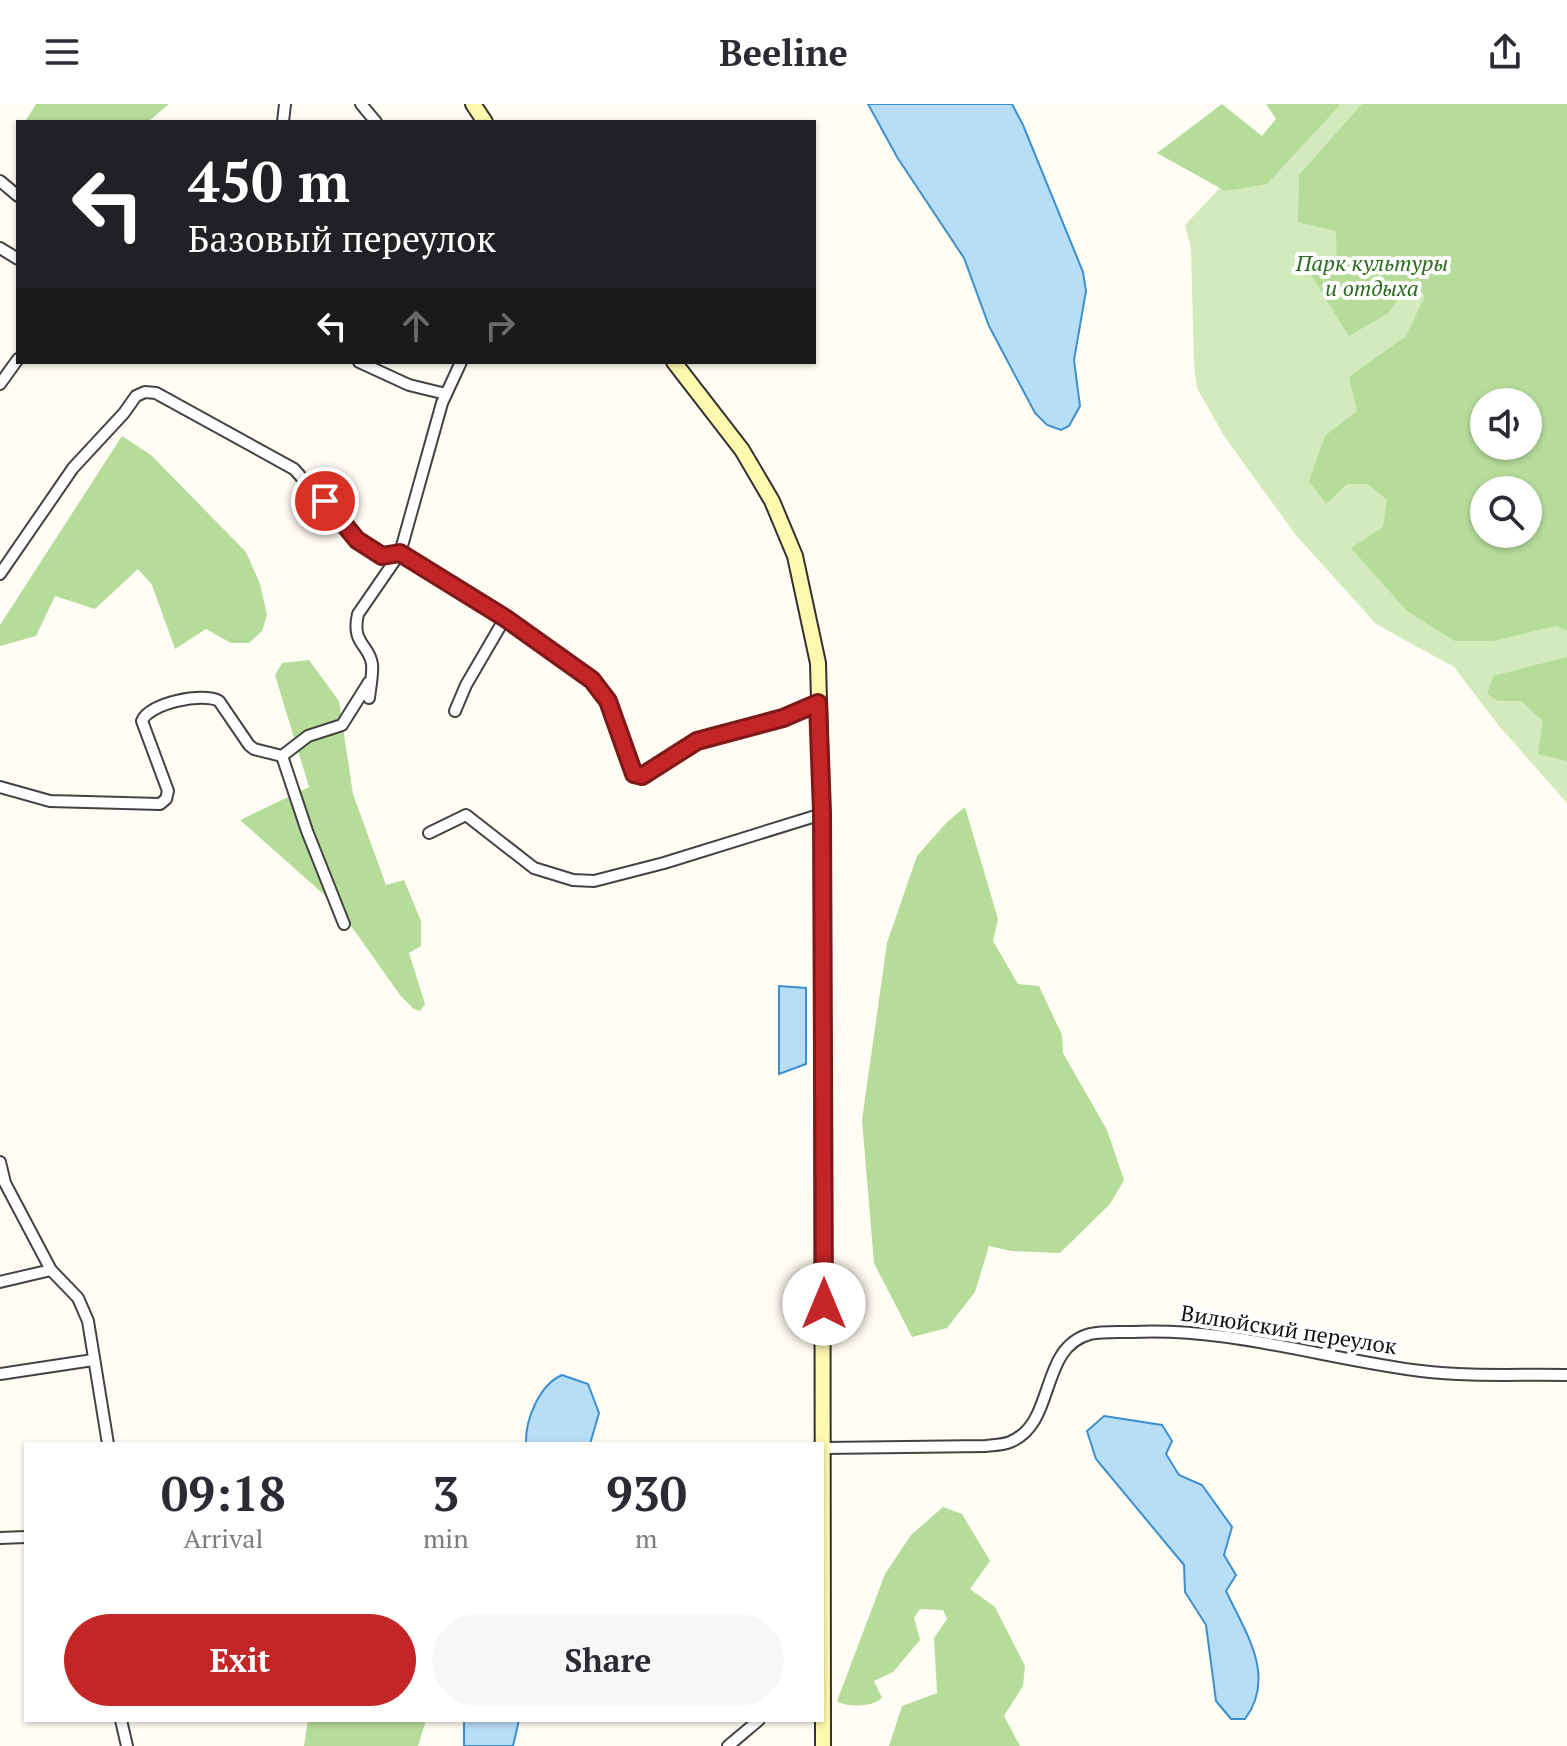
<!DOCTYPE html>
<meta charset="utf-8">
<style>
:root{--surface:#fff;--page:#f7f7f7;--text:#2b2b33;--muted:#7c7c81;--accent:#c42527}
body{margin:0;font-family:"PT Serif",serif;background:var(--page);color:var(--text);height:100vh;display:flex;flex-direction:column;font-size:30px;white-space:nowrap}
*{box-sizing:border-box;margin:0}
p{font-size:26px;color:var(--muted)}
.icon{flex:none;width:44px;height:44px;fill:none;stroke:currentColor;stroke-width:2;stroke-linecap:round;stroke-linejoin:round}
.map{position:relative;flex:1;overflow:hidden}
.sheet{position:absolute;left:24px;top:1338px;width:800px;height:280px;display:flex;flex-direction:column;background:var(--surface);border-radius:0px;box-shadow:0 2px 6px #0004}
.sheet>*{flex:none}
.top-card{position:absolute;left:16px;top:16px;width:800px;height:244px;border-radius:0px;box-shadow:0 2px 6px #0004;background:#202124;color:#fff;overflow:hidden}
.controls{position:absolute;left:1470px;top:284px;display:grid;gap:16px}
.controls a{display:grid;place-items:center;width:72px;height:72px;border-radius:50%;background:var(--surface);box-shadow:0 2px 6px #0004;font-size:40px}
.pin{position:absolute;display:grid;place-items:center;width:68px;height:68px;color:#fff;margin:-34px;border:4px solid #fff;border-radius:50%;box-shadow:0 2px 8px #0007}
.me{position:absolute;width:88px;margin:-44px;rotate:0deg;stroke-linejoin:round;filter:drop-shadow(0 0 6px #0008)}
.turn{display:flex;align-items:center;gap:28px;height:168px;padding:0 40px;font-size:36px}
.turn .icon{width:104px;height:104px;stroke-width:2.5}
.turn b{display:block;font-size:56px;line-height:68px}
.lanes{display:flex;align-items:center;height:76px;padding:0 40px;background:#0003;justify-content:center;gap:40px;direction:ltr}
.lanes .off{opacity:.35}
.eta{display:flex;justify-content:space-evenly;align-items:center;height:136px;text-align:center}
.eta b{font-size:48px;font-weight:700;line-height:56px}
.cta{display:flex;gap:16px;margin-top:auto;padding:16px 40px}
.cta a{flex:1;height:92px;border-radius:48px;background:var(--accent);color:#fff;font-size:32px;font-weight:700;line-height:92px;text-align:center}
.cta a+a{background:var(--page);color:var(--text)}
header{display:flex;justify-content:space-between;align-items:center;height:104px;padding:0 40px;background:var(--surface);font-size:36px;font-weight:700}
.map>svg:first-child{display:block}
.green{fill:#d3ebbc;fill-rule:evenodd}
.forest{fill:#b6dc9a;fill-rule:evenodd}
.water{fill:#b7ddf7;stroke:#3d90d0;stroke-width:2}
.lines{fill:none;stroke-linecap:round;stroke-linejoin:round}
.minor-casing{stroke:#434343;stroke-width:14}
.secondary-casing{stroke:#323232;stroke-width:18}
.minor{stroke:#fff;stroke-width:10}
.secondary{stroke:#fff9af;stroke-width:14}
.route-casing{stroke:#7f1819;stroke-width:20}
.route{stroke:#c42527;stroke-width:14}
.labels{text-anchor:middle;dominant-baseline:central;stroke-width:8;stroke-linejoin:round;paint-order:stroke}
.park-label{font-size:22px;font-style:italic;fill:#2c6a1e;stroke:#fff}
.street-label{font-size:22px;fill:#101010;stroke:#fff}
</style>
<header><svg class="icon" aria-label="menu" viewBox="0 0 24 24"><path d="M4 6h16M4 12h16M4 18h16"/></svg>Beeline<svg class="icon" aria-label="share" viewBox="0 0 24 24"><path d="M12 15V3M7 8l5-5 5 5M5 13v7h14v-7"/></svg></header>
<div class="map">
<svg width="1567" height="1642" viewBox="0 0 1567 1642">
<rect width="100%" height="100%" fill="#fffdf4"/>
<!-- green -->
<path class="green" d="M1299 0H1567V699L1499 622 1454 563 1376 520 1295 430 1224 332 1197 284 1194 262 1191 145 1185 121ZM1484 298H1528V342H1484ZM1484 386H1528V430H1484Z"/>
<!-- forest -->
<g class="forest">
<path d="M36 0H169L148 18H29L26 16Z"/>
<path d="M1222 0 1262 32 1276 15 1266 0H1338L1339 2 1267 80 1225 87 1157 49Z"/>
<path d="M1362 0H1567V527L1556 522 1493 537H1455L1407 507 1351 444 1383 423 1387 396 1368 380H1347L1326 400 1309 377 1325 332 1357 307 1349 273 1406 232 1425 192 1412 177 1388 209 1349 232 1311 171H1337L1336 127 1298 118 1299 71ZM1484 298H1528V342H1484ZM1484 386H1528V430H1484Z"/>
<path d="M122 332 151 351 246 448 260 480 267 511 262 527 249 539H231L206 525 175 545 152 481 138 465 95 505 55 492 36 532 0 542V521Z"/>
<path d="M1567 553V657L1538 650 1543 617 1521 597H1498L1487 590 1493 572Z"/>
<path d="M309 556 339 597 353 690 386 781 404 776 421 817V842L409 849 425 900 420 907 414 905 400 891 337 802 240 716 309 683 275 571 282 559Z"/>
<path d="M965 703 998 815 993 837 1018 880 1039 882 1062 931 1063 949 1107 1026 1124 1076 1110 1100 1060 1149 1011 1147 989 1142 975 1188 947 1224 912 1233 874 1159 862 1016 887 839 917 752 947 718Z"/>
<path d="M943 1403 962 1410 990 1457 970 1485 995 1503 1025 1562 1023 1582 1004 1612 1020 1642H889L902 1602 937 1589 934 1534 947 1515 943 1506 920 1505 914 1514 920 1536 893 1568 874 1577 882 1594C872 1603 848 1604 837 1597L885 1470 911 1431Z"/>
<path d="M308 1616H426L418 1642H304Z"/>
</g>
<!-- water -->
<g class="water">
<path d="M868 0H1012L1023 21 1083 168 1086 187 1074 256 1080 302 1069 322 1061 326 1047 321 1035 309 989 222 964 154 897 53Z"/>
<path d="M779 882 806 884V960L779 970Z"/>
<path d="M562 1271 588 1280 599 1309 590 1340H526C525 1316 539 1281 562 1271Z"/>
<path d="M1104 1312 1162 1321 1172 1337 1166 1350 1179 1371 1202 1381 1232 1423 1224 1451 1236 1471 1226 1487C1245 1528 1277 1572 1245 1615H1231L1216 1597 1206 1521 1185 1488 1184 1461 1096 1355 1087 1327Z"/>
<path d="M464 1616H519L513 1642H464Z"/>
</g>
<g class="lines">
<defs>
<g id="minor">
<path d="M361 0 376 18"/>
<path d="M283 18 285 0"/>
<path d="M0 77 18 92"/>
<path d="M0 144 18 155"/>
<path d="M359 258 409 281 446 290"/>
<path d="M0 280 18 255"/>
<path d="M0 470 73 364 124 309 136 292 145 288 156 289 294 365 357 436 382 452 400 449 505 514 592 576 608 597 634 670 642 672 697 637 783 614 818 599"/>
<path d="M369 594C370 584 373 571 372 560 369 540 351 540 358 510L400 449 442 299 461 258"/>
<path d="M455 607 466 581 505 514"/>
<path d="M0 683 50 697 160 700 166 695 168 687 142 617C149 599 203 588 219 597L249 641 254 645 282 652"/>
<path d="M429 729 466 711 534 764 573 776 594 777 664 759 822 710"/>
<path d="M344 820 307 727 282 652 308 632 342 621 369 578"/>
<path d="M0 1058 5 1079 51 1166 78 1194 88 1217 108 1340"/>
<path d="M0 1178 51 1166"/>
<path d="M0 1270 93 1256"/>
<path d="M824 1344 986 1342C993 1341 1003 1341 1010 1338 1057 1319 1038 1244 1090 1230 1103 1227 1118 1228 1132 1228 1230 1223 1324 1255 1421 1267 1469 1273 1519 1270 1567 1271"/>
<path d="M0 1434 26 1433"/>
<path d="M121 1616 127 1642"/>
<path d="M728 1642 759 1616"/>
</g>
<g id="secondary">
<path d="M473 0 485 18"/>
<path d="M674 258 742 346 772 397 795 452 818 559 822 708 823 1642"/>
</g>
</defs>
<!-- minor casing -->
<use href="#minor" class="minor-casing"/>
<!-- secondary casing -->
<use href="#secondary" class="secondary-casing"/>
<!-- minor -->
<use href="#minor" class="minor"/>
<!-- secondary -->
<use href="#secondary" class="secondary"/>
</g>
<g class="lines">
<defs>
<path id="route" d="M325 397 357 436 382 452 400 449 505 514 592 576 608 597 634 670 642 672 697 637 783 614 818 599 822 708 824 1200"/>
</defs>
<!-- route casing -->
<use href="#route" class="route-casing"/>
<!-- route -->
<use href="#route" class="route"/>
</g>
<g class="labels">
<!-- park labels -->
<g class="park-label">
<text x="1372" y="158">Парк культуры<tspan x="1372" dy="25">и отдыха</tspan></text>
</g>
<!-- street labels -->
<g class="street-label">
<text transform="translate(1289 1225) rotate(9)">Вилюйский переулок</text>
</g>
</g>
</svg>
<div class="controls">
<a><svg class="icon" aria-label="sound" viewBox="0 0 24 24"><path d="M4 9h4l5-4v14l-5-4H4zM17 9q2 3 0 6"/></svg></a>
<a><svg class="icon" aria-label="search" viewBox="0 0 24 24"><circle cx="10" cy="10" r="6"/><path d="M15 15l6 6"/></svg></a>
</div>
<div class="pin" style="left:325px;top:397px;background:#d93025"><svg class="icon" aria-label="arrive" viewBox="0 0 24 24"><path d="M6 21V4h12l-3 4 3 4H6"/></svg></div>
<svg class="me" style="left:824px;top:1200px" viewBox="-20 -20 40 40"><circle r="19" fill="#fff"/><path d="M0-13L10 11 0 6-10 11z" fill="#c42527"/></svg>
<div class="top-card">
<div class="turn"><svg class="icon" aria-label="left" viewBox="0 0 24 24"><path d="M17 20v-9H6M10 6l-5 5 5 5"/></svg><div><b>450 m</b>Базовый переулок</div></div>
<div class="lanes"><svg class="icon" aria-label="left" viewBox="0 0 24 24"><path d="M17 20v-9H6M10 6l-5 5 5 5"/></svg><svg class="icon off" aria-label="ahead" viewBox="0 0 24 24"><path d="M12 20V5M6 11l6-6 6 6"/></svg><svg class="icon off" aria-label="right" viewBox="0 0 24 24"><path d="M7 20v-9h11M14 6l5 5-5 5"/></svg></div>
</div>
<section class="sheet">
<div class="eta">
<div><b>09:18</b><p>Arrival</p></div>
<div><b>3</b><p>min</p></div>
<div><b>930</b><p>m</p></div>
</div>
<div class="cta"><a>Exit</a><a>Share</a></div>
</section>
</div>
